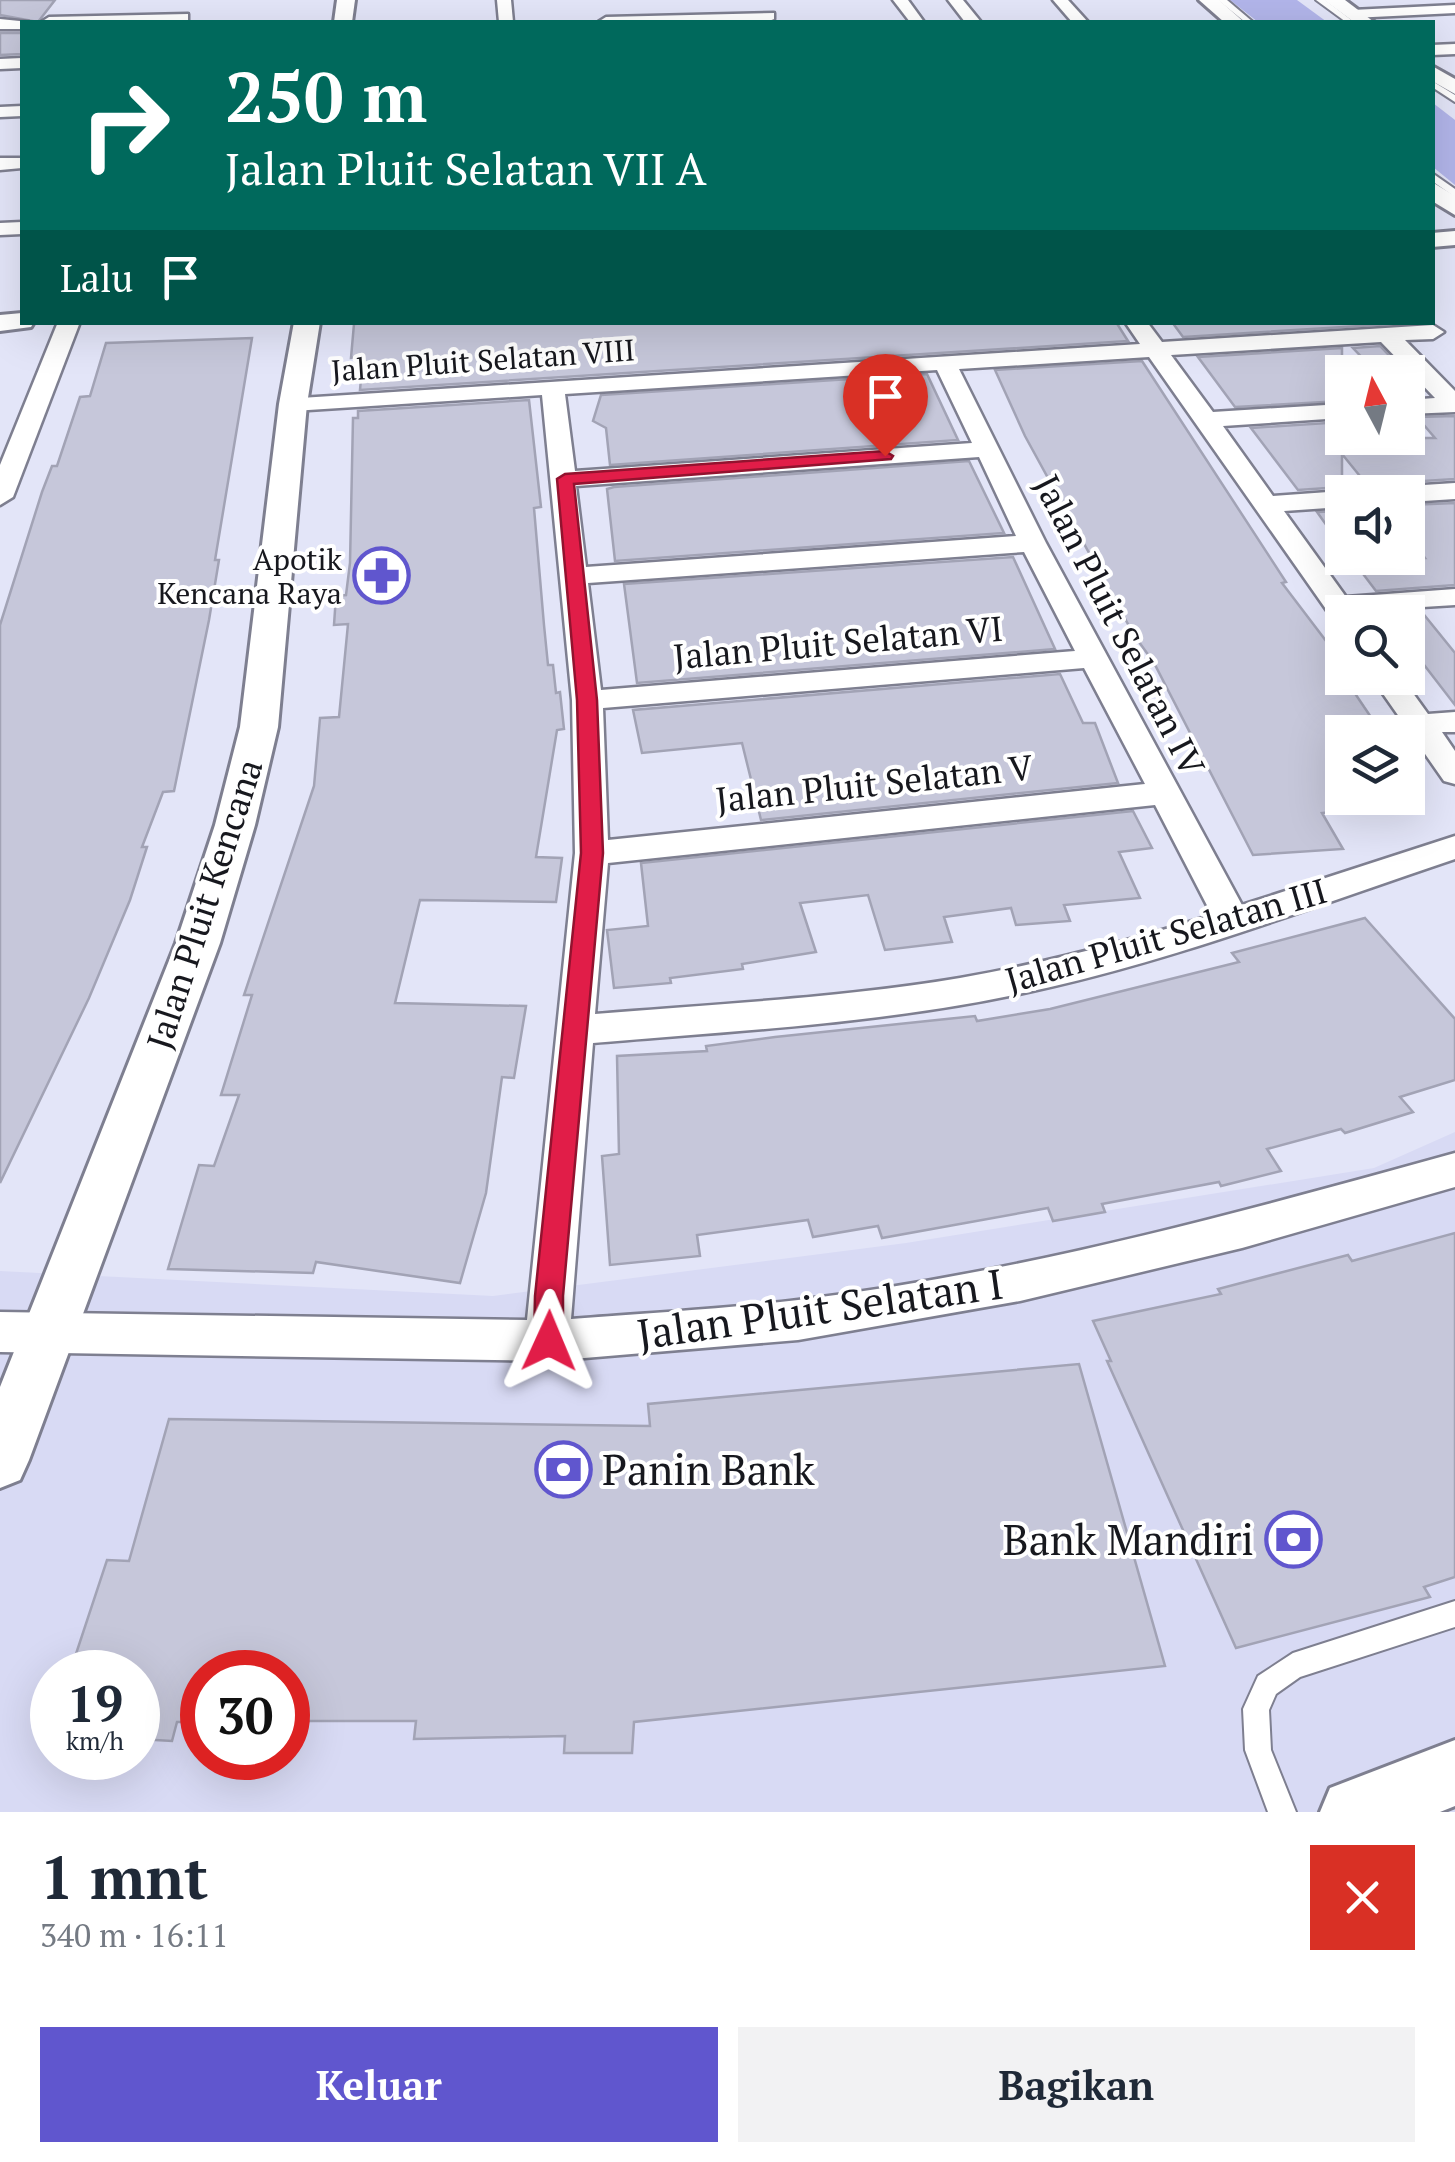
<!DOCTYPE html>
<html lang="id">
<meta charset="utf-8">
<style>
:root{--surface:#fff;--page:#f2f2f3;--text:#1f2937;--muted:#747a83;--accent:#6056ce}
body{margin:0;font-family:"PT Serif",serif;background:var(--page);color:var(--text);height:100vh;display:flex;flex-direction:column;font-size:38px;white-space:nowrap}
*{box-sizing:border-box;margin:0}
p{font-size:32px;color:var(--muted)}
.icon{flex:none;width:55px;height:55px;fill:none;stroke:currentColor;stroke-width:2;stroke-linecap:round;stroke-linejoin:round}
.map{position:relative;height:1812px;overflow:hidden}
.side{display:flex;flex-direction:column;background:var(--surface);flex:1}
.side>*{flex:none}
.hud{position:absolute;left:20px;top:20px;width:1415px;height:305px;border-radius:0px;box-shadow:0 10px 40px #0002;background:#00695c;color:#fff;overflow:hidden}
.needle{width:65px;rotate:353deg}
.tools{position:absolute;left:1325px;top:355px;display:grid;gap:20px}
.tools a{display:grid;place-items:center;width:100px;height:100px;border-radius:0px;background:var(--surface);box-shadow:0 10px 40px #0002;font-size:50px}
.speed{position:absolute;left:30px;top:1650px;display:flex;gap:20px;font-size:50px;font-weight:700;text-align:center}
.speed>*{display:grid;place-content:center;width:130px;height:130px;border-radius:50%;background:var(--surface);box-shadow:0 10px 40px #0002;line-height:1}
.speed small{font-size:25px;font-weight:400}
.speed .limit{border:15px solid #d22;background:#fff;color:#111}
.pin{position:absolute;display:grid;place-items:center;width:85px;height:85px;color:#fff;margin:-102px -42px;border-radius:50% 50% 50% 0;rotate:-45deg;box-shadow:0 0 10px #0007}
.pin .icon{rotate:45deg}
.me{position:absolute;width:110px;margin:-55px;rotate:1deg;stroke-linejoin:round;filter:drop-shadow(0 0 8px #0008)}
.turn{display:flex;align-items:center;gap:35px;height:210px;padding:0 40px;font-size:45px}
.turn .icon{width:130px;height:130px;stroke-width:2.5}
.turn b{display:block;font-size:70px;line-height:85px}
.then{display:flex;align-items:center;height:95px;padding:0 40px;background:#0003;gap:20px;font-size:38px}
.round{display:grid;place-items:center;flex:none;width:105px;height:105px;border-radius:0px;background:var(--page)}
.summary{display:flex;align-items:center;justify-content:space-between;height:170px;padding:0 40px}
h1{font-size:60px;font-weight:600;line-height:75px}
.cta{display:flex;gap:20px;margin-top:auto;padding:20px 40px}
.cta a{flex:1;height:115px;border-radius:0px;background:var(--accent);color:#fff;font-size:40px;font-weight:600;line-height:115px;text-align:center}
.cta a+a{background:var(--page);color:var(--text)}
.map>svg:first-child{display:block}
.built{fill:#d8daf4;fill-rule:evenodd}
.green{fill:#b2b5ea}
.building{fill:#c6c7da;stroke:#a2a3b5;stroke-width:2.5}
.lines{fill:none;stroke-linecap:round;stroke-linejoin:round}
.service-casing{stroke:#7e7f90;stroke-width:4}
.minor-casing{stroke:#7e7f90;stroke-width:5}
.tertiary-casing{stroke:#7e7f90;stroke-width:6}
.service{fill:#fff;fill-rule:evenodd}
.minor{fill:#fff;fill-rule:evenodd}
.tertiary{fill:#fff;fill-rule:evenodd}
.route{fill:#e11d48;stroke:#92132f;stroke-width:2.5}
.labels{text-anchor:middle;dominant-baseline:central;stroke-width:8;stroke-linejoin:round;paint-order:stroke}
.far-street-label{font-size:30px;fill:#17181e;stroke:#fff}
.far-poi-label{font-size:30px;fill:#17181e;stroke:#fff;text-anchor:end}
.street-label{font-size:35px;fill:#17181e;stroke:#fff}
.near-street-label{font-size:42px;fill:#17181e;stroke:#fff}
.near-poi-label{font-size:42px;fill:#17181e;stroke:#fff;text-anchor:start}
</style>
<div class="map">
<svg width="1455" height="1812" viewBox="0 0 1455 1812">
<rect width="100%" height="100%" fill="#e3e5f8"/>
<!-- built -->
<path class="built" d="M1455 1132V1812H0V1271L493 1296 906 1243 1374 1168ZM52 1672H138V1758H52ZM202 1672H288V1758H202Z"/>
<!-- green -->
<g class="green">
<path d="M1230 0H1297L1327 22H1258Z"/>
<path d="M1433 103 1455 120V185L1433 167Z"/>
</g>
<!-- building -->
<g class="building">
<path d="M0 0H55L38 22 0 15Z"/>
<path d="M0 33H22V54L0 55Z"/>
<path d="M385 322H1116L1128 341 360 390 363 357 351 358 354 324Z"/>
<path d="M1172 322H1391L1393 324 1183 337Z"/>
<path d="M252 338 215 560H219L209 620 174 791 163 792 142 847H147L130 900 89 998 0 1183V625L42 492 52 466H57L80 397 90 396 106 343Z"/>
<path d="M1380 346 1405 372H1376L1353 348Z"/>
<path d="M1342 348V401L1235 407 1198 357Z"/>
<path d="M1142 361 1286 582 1282 583 1342 662V678H1353L1363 692H1354L1381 732H1342V811L1322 813 1343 849 1253 855 1154 663 1134 635 1025 436 995 370Z"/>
<path d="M927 374 958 440 610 465 606 428 593 421 601 395Z"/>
<path d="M529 400 541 507 534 508 544 625 548 665H553L556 693 560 692 564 729 557 730 536 857 562 858 556 902 420 900 395 1003 526 1006 514 1078 502 1077 486 1193 460 1283 316 1262 313 1273 168 1269 199 1165 214 1166 239 1095H221L252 995H244L314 786 320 718 339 717 348 624 334 625 336 596 346 595 350 563 353 418H358V411Z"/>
<path d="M1455 416V479L1408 482 1395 488 1391 484 1368 486 1342 454V487L1298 490 1251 428 1342 422V438H1435L1417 417Z"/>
<path d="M969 461 1004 533 615 561 607 489 614 487Z"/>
<path d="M1455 503V585L1376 591 1351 558H1425L1408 535V505Z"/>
<path d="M1342 511V547L1317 512Z"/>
<path d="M1013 557 1055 649 637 683 624 584Z"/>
<path d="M1421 611 1455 653V705L1408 644V612Z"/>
<path d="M1060 674 1083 723H1095L1118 783 761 820 742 743 642 753 633 710Z"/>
<path d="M1133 811 1152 848 1119 852 1140 898 1064 905 1070 921 1016 925 1011 908 944 917 952 942 885 950 868 895 800 903 816 952 742 964 743 969 670 978 671 983 614 988 607 930 648 926 641 863Z"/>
<path d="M1365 918 1455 1019V1080L1400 1097 1413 1112 1345 1133 1341 1129 1267 1149 1281 1171 1221 1186 1219 1182 1102 1204 1105 1212 1053 1221 1048 1208 882 1238 878 1226 813 1237 808 1220 697 1235 700 1256 610 1265 602 1156 619 1154 617 1056 707 1051 706 1046 775 1037 975 1016 977 1021 1050 1009 1239 962 1232 953Z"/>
<path d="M1455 1233V1577L1424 1587 1430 1597 1236 1648 1107 1361H1111L1093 1321 1221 1294 1218 1289 1348 1255 1352 1261Z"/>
<path d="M1079 1364 1165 1666 634 1722 632 1753H564L565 1736 414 1739 416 1721H288V1672H202V1722H177L172 1741 138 1739V1672H70L107 1560 129 1561 169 1419 650 1426 648 1404Z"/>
</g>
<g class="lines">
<defs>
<g id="service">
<path d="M1218 0H1227L1253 22H1245Z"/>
<path d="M1316 0H1325L1354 22H1346Z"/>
<path d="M1432 81 1455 95V102L1432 87Z"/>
<path d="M1432 173 1455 189V197L1432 181Z"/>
<path d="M1455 1601V1627L1300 1677 1276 1694 1269 1710 1271 1750 1296 1812H1268L1245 1750 1243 1709 1258 1676 1293 1653Z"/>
</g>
<g id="minor">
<path d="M497 0H511L513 22H499Z"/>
<path d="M893 0H908L924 22H910Z"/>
<path d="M948 0H963L981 22H965Z"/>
<path d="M1053 0H1068L1088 22H1072Z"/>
<path d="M1455 5V13L1352 18 1345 14 1352 10Z"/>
<path d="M774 13V19L769 21 598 22 606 17Z"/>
<path d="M188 14V20L183 22H41L49 17Z"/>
<path d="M0 19 29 22H22V29H0Z"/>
<path d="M1455 44V54L1432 55V45Z"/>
<path d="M22 58V68L0 69V59Z"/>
<path d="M22 106V116L0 117V107Z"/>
<path d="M0 158H22V168L0 170Z"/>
<path d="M22 222V234L0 235V223Z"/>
<path d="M58 322H80L13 497 0 505V465Z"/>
<path d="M1125 322H1147L1162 342 1433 325 1444 332 1433 339 1405 340 1455 391V412L1408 414V400L1435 398 1381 342 1171 355 1213 412 1342 404V418L1223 426 1273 496 1342 491 1347 492H1342V507L1284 511 1346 597 1455 589V605L1342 612V620L1328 612 1149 357 959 369 1046 543 1242 905 1455 836V859C1309 908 1165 964 1014 995 875 1024 733 1031 593 1043L571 1319C646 1313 723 1309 798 1300 1021 1273 1239 1213 1455 1153V1187L1242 1248 1020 1301 798 1340 549 1361 0 1352V1312L527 1320 575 853 572 700 542 395 293 411 281 404 285 399 1140 344ZM937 370 972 443 575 471 565 394ZM979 457 1016 536 586 567 576 486ZM1024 552 1075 651 601 690 588 583ZM1084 668 1145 784 608 840 603 708ZM1155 805 1212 915C1129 941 1046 963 960 978 840 998 717 1004 595 1014L608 863Z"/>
<path d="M1455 483V499L1408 502V492H1396L1408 486Z"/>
<path d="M1372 678H1402L1428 714 1455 712V732H1442L1455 751V784L1444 781Z"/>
</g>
<g id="tertiary">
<path d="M337 0H355L352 22H334Z"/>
<path d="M1199 0H1219L1244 22H1224Z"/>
<path d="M1324 0H1345L1374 22H1354Z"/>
<path d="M1432 66 1455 79V94L1432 81Z"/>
<path d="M1432 182 1455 196V215L1432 201Z"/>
<path d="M1455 231V245L1432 247V233Z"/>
<path d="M22 313V322H34L31 327 0 331V315Z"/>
<path d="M294 322H320L307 404 278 727 255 825 220 943 29 1460 20 1480 0 1488V1387L176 943 215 825 240 727 279 404Z"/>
<path d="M1455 1740V1806L1440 1812H1320L1330 1788Z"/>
</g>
</defs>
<!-- service casing -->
<use href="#service" class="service-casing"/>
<!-- minor casing -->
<use href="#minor" class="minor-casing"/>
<!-- tertiary casing -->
<use href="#tertiary" class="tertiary-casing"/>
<!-- service -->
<use href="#service" class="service"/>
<!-- minor -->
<use href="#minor" class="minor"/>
<!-- tertiary -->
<use href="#tertiary" class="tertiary"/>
</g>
<!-- route -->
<path class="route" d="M885 451 893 456 891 459 574 484 597 700 603 853 563 1296V1341L559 1351 549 1354 538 1351 534 1341 535 1296 581 853 577 700 557 479 565 474Z"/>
<!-- icons -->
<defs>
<symbol id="pharmacy-ring" viewBox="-11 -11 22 22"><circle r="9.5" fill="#fff" stroke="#6056ce" stroke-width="1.5"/><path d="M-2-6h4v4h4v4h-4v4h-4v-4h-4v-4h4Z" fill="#6056ce"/></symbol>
<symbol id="bank-ring" viewBox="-11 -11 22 22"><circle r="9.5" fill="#fff" stroke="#6056ce" stroke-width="1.5"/><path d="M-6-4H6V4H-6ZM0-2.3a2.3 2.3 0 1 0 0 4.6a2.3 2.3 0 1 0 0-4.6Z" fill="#6056ce"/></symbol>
</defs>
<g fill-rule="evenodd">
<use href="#pharmacy-ring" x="350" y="544" width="63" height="63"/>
<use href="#bank-ring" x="532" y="1438" width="63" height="63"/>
<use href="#bank-ring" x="1262" y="1508" width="63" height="63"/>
</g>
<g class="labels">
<!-- far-street labels -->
<g class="far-street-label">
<text transform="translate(483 360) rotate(-4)">Jalan Pluit Selatan VIII</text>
</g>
<!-- far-poi labels -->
<g class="far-poi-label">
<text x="342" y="559">Apotik<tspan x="342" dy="34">Kencana Raya</tspan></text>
</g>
<!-- street labels -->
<g class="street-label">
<text transform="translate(1120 625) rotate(63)">Jalan Pluit Selatan IV</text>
<text transform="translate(838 642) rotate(-5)">Jalan Pluit Selatan VI</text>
<text transform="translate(874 783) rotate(-6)">Jalan Pluit Selatan V</text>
<text transform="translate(204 904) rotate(-72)">Jalan Pluit Kencana</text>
<text transform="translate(1166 935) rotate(-16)">Jalan Pluit Selatan III</text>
</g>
<!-- near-street labels -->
<g class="near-street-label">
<text transform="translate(820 1308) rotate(-8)">Jalan Pluit Selatan I</text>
</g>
<!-- near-poi labels -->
<g class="near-poi-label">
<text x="602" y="1469">Panin Bank</text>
<text x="1254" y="1539" text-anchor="end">Bank Mandiri</text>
</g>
</g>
</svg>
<div class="tools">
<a><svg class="needle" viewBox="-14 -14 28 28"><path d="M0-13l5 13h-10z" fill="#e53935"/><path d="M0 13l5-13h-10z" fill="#747a83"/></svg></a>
<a><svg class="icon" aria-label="sound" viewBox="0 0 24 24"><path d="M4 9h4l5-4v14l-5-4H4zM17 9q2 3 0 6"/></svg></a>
<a><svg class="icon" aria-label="search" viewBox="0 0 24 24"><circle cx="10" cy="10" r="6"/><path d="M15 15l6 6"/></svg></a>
<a><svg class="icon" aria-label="layers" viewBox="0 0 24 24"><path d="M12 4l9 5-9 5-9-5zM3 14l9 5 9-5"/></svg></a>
</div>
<div class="speed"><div>19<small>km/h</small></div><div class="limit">30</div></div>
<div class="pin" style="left:885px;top:456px;background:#d93025"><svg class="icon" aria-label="arrive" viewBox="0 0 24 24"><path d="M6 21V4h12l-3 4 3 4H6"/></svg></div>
<svg class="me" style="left:549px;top:1341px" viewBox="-20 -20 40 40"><path d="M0-17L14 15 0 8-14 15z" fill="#e11d48" stroke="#fff" stroke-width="4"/></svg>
<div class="hud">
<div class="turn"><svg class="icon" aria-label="right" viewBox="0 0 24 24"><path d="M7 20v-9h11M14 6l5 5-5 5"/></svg><div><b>250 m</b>Jalan Pluit Selatan VII A</div></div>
<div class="then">Lalu<svg class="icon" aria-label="arrive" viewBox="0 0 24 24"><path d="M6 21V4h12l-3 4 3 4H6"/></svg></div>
</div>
</div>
<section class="side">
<div class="summary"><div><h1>1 mnt</h1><p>340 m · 16:11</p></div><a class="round" style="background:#d93025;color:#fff"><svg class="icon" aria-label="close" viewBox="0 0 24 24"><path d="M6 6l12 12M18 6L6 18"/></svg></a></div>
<div class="cta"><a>Keluar</a><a>Bagikan</a></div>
</section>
